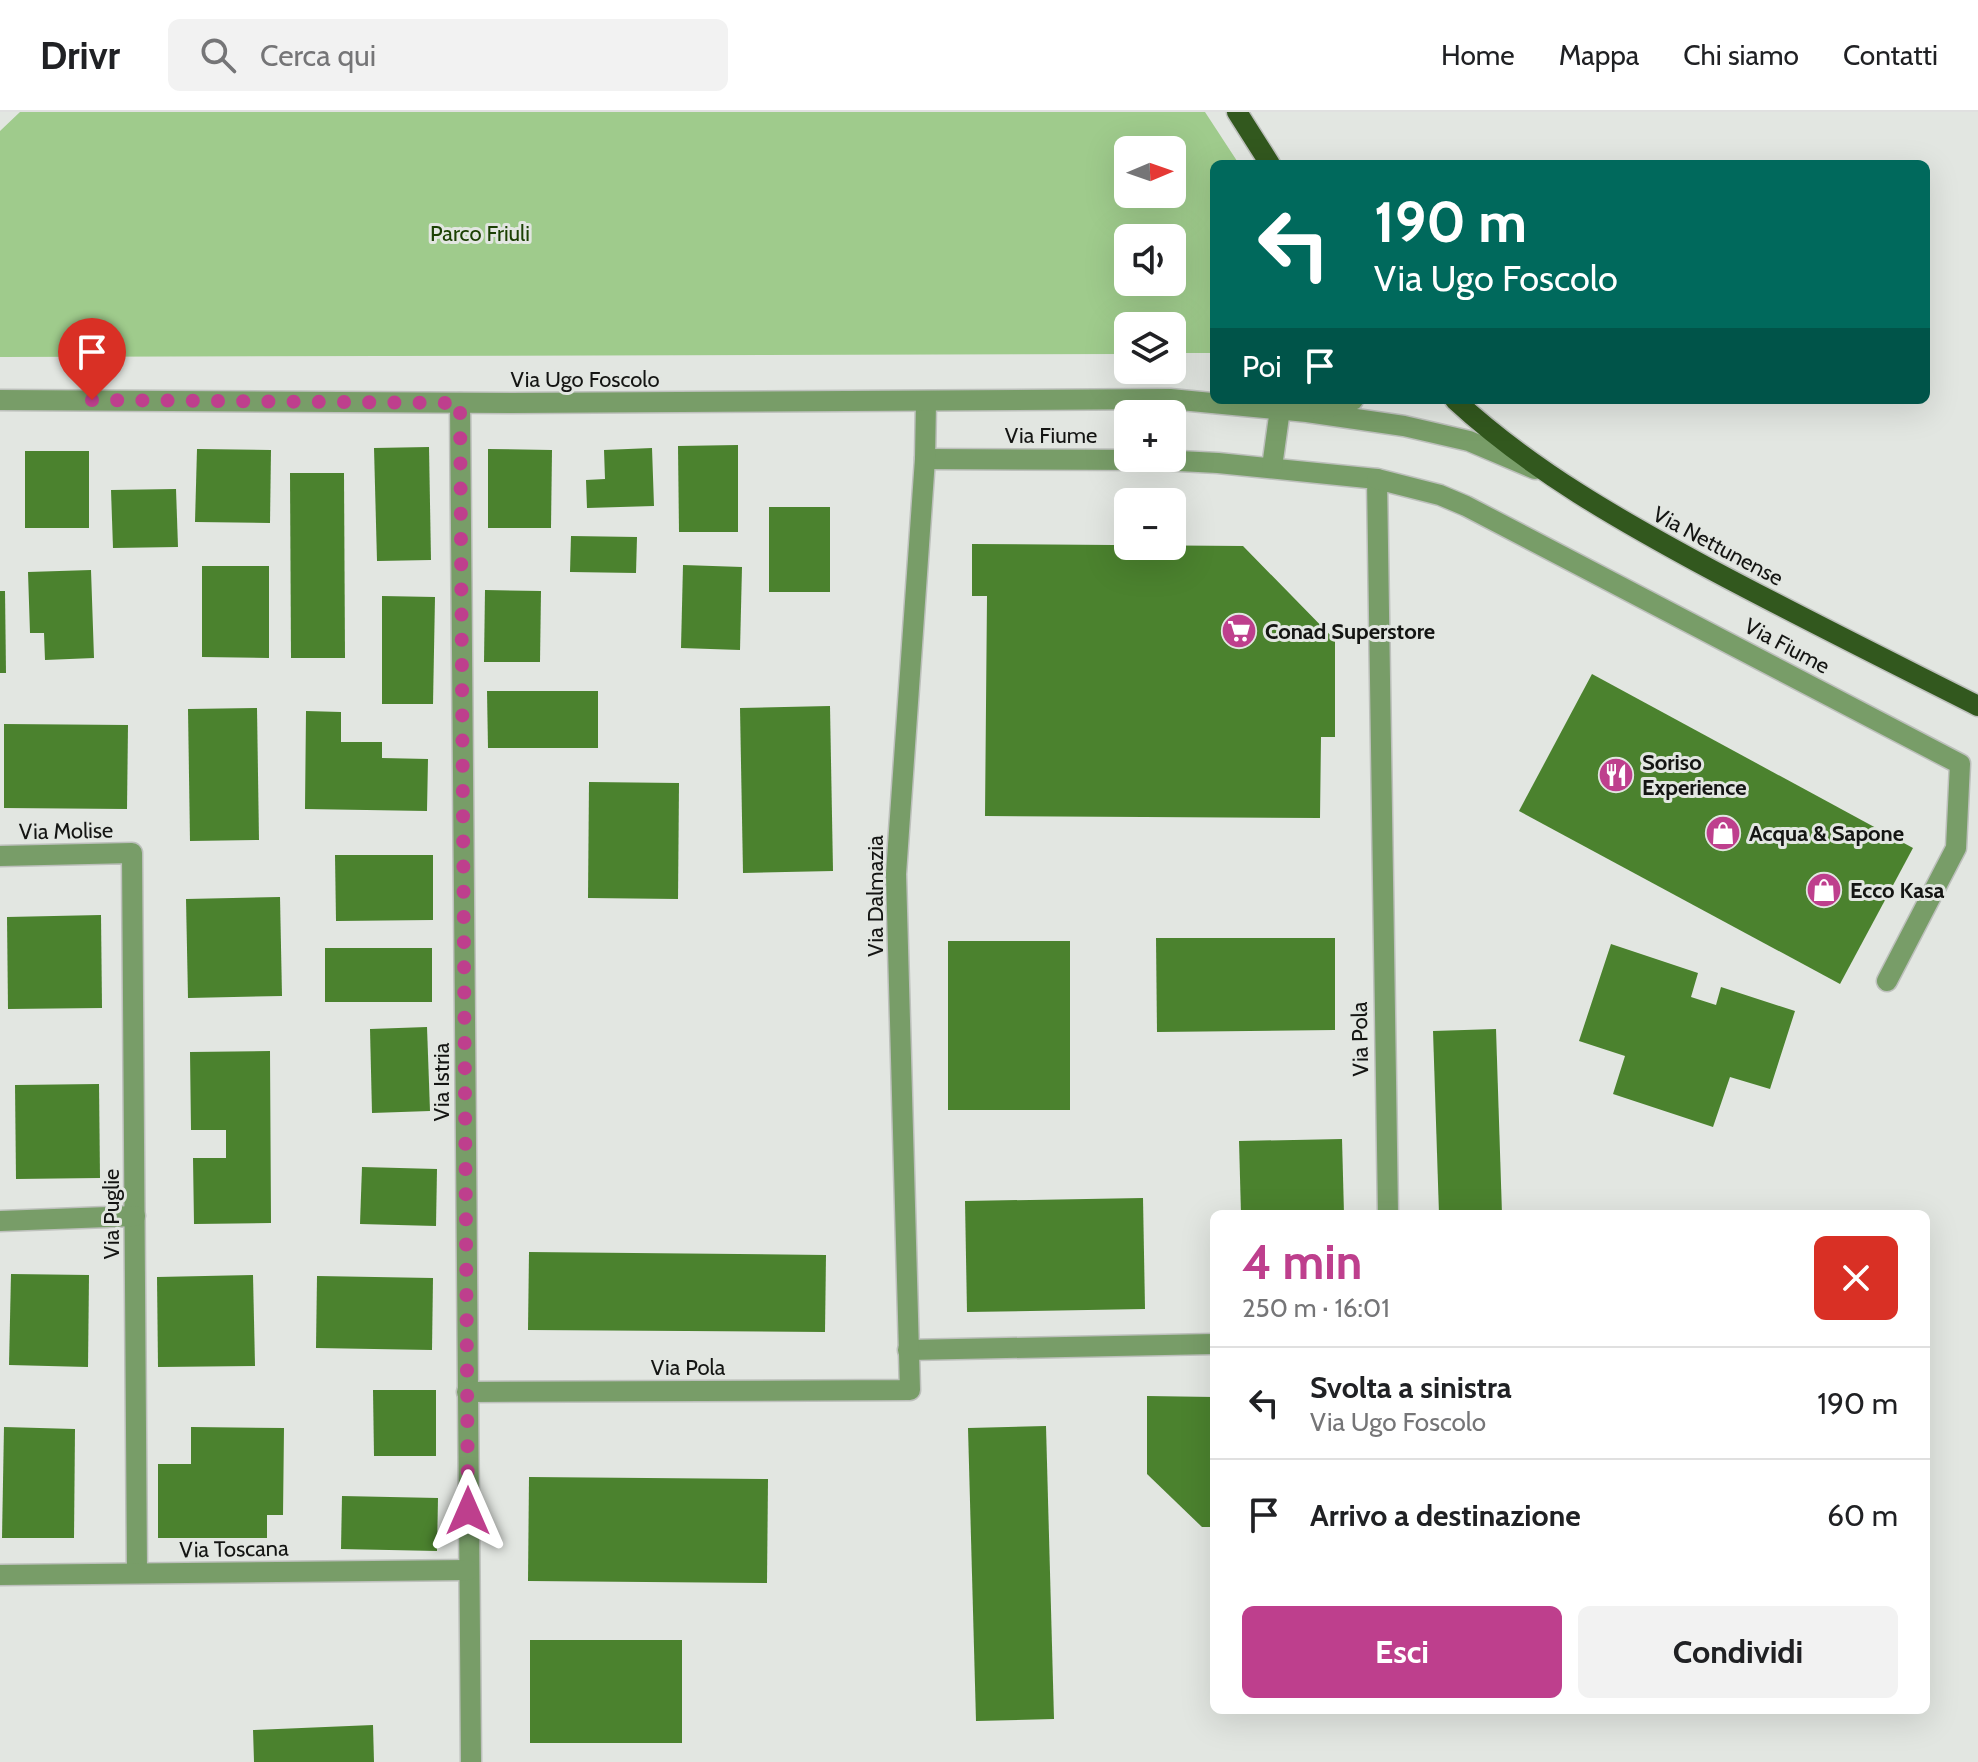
<!DOCTYPE html>
<html lang="it">
<meta charset="utf-8">
<style>
:root{--surface:#fff;--page:#f2f2f2;--text:#202124;--muted:#757577;--line:#e0e0e0;--accent:#be3f8d}
body{margin:0;font-family:Cabin,sans-serif;background:var(--page);color:var(--text);height:100vh;display:flex;flex-direction:column;font-size:30px;white-space:nowrap}
*{box-sizing:border-box;margin:0}
p{font-size:26px;color:var(--muted)}
.icon{flex:none;width:44px;height:44px;fill:none;stroke:currentColor;stroke-width:2;stroke-linecap:round;stroke-linejoin:round}
.map{position:relative;flex:1;overflow:hidden}
.panel{position:absolute;left:1210px;top:1098px;width:720px;height:504px;display:flex;flex-direction:column;background:var(--surface);border-radius:12px;box-shadow:0 8px 32px #0002}
.panel>*{flex:none}
.hud{position:absolute;left:1210px;top:48px;width:720px;height:244px;border-radius:12px;box-shadow:0 8px 32px #0002;background:#00695c;color:#fff;overflow:hidden}
.needle{width:52px;rotate:88deg}
.tools{position:absolute;left:1114px;top:24px;display:grid;gap:16px}
.tools a{display:grid;place-items:center;width:72px;height:72px;border-radius:12px;background:var(--surface);box-shadow:0 8px 32px #0002;font-size:40px}
.pin{position:absolute;display:grid;place-items:center;width:68px;height:68px;color:#fff;margin:-82px -34px;border-radius:50% 50% 50% 0;rotate:-45deg;box-shadow:0 0 8px #0007}
.pin .icon{rotate:45deg}
.me{position:absolute;width:88px;margin:-44px;rotate:0deg;stroke-linejoin:round;filter:drop-shadow(0 0 6px #0008)}
.turn{display:flex;align-items:center;gap:28px;height:168px;padding:0 32px;font-size:36px}
.turn .icon{width:104px;height:104px;stroke-width:2.5}
.turn b{display:block;font-size:56px;line-height:68px}
.then{display:flex;align-items:center;height:76px;padding:0 32px;background:#0003;gap:16px;font-size:30px}
.round{display:grid;place-items:center;flex:none;width:84px;height:84px;border-radius:12px;background:var(--page)}
.headline{display:flex;align-items:center;justify-content:space-between;height:136px;padding:0 32px}
h1{font-size:48px;font-weight:800;line-height:60px;color:var(--accent)}
.primary-button{display:flex;gap:16px;margin-top:auto;padding:16px 32px}
.primary-button a{flex:1;height:92px;border-radius:12px;background:var(--accent);color:#fff;font-size:32px;font-weight:800;line-height:92px;text-align:center}
.primary-button a+a{background:var(--page);color:var(--text)}
ul{padding:0;list-style:none}
li{display:flex;align-items:center;gap:24px;height:112px;padding:0 32px;border-top:2px solid var(--line)}
li div{flex:1}
li b{display:block;font-size:30px}
li em{font-style:normal}
header{display:flex;align-items:center;gap:48px;box-sizing:border-box;height:112px;padding:0 40px;background:var(--surface);border-bottom:2px solid var(--line)}
header strong{font-size:38px}
nav{display:flex;gap:44px;margin-inline-start:auto;font-size:28px}
.search{width:560px;height:72px;background:var(--page);display:flex;align-items:center;gap:20px;box-sizing:border-box;padding:0 28px;border-radius:12px;color:var(--muted);font-size:30px}
.map>svg:first-child{display:block}
.green{fill:#9fcb8c;fill-rule:evenodd}
.building{fill:#4b822e}
.lines{fill:none;stroke-linecap:round;stroke-linejoin:round}
.minor-casing{stroke:#bdc0bc;stroke-width:23}
.tertiary-casing{stroke:#bdc0bc;stroke-width:23}
.primary-casing{stroke:#bdc0bc;stroke-width:23}
.minor{stroke:#789d68;stroke-width:20}
.tertiary{stroke:#789d68;stroke-width:20}
.primary{stroke:#32581e;stroke-width:20}
.route{stroke:#be3f8d;stroke-width:14;stroke-dasharray:0 25.2}
.labels{text-anchor:middle;dominant-baseline:central;stroke-width:6;stroke-linejoin:round;paint-order:stroke}
.park-label{font-size:22px;fill:#1b4003;stroke:#e2e6e1}
.street-label{font-size:22px;fill:#141513;stroke:#e2e6e1}
.poi-label{font-size:22px;font-weight:bold;fill:#141513;stroke:#e2e6e1;text-anchor:start}
</style>
<header>
<strong>Drivr</strong>
<div class="search"><svg class="icon" aria-label="search" viewBox="0 0 24 24"><circle cx="10" cy="10" r="6"/><path d="M15 15l6 6"/></svg>Cerca qui</div>
<nav><a>Home</a><a>Mappa</a><a>Chi siamo</a><a>Contatti</a></nav>
</header>
<div class="map">
<svg width="1978" height="1650" viewBox="0 0 1978 1650">
<rect width="100%" height="100%" fill="#e2e6e1"/>
<!-- green -->
<path class="green" d="M20 0H1205L1239 52H1214L1213 241H1172V214H1128V242L0 245V19ZM1128 38H1172V82H1128ZM1128 126H1172V170H1128Z"/>
<!-- building -->
<g class="building">
<path d="M738 333V420H679L678 334Z"/>
<path d="M429 335 431 448 377 449 374 336Z"/>
<path d="M652 336 654 394 587 396 586 368 605 367 604 338Z"/>
<path d="M197 337 271 338 270 411 195 410Z"/>
<path d="M488 337 552 338 551 416H488Z"/>
<rect x="25" y="339" width="64" height="77"/>
<path d="M290 361H344L345 546H291Z"/>
<path d="M176 377 178 435 113 436 111 378Z"/>
<rect x="769" y="395" width="61" height="85"/>
<path d="M571 424 637 425 636 461 570 460Z"/>
<path d="M972 432 1243 434 1335 528V625H1321L1320 706 985 704 987 484H972Z"/>
<path d="M683 453 742 455 740 538 681 536Z"/>
<path d="M202 454H269V546L202 545Z"/>
<path d="M91 458 94 546 45 548 44 521H30L28 460Z"/>
<path d="M485 478 541 479 540 550H484Z"/>
<path d="M0 479H5L6 561H0Z"/>
<path d="M382 484 435 485 433 592H382Z"/>
<path d="M1592 562 1913 736 1840 872 1519 699Z"/>
<path d="M487 579H598V636H488Z"/>
<path d="M830 594 833 759 743 761 740 596Z"/>
<path d="M257 596 259 728 190 729 188 597Z"/>
<path d="M306 599 341 600V630H382V646L428 647 427 699 305 697Z"/>
<path d="M4 612 128 613 127 697 4 696Z"/>
<path d="M589 670 679 671 678 787 588 786Z"/>
<path d="M335 743H433V808L336 809Z"/>
<path d="M280 785 282 884 188 886 186 787Z"/>
<path d="M101 803 102 896 8 897 7 805Z"/>
<path d="M1156 826H1335V918L1157 920Z"/>
<rect x="948" y="829" width="122" height="169"/>
<path d="M1611 832 1698 861 1691 885 1716 893 1721 875 1795 899 1770 977 1730 965 1713 1015 1613 982 1625 944 1579 929Z"/>
<rect x="325" y="836" width="107" height="54"/>
<path d="M427 915 430 999 372 1001 370 917Z"/>
<path d="M1496 917 1502 1102H1439L1433 919Z"/>
<path d="M270 939 271 1111 194 1112 193 1046H226V1018H191L190 940Z"/>
<path d="M99 972 100 1066 16 1067 15 973Z"/>
<path d="M1342 1027 1344 1102H1241L1239 1029Z"/>
<path d="M362 1055 437 1057 436 1114 360 1112Z"/>
<path d="M1143 1086 1145 1197 967 1200 965 1089Z"/>
<path d="M529 1140 826 1143 825 1220 528 1218Z"/>
<path d="M11 1162 89 1163 88 1255 9 1253Z"/>
<path d="M253 1163 255 1254 158 1255 157 1165Z"/>
<path d="M317 1164 433 1166 432 1238 316 1236Z"/>
<path d="M373 1278H436V1344H374Z"/>
<path d="M1147 1284 1214 1285V1415H1202L1147 1362Z"/>
<path d="M1046 1314 1054 1607 976 1609 968 1316Z"/>
<path d="M4 1315 75 1317 74 1426H2Z"/>
<path d="M191 1315 284 1316 283 1403H267V1426H158V1352H191Z"/>
<path d="M529 1365 768 1367 767 1471 528 1469Z"/>
<path d="M342 1384 438 1386 437 1439 341 1437Z"/>
<rect x="530" y="1528" width="152" height="103"/>
<path d="M373 1613 374 1650H254L253 1618Z"/>
</g>
<g class="lines">
<defs>
<g id="minor">
<path d="M460 291 471 1650"/>
<path d="M925 347 1160 348 1218 351 1377 367 1388 1102"/>
<path d="M1272 355 1280 297"/>
<path d="M1377 367 1440 383 1466 394 1960 652 1956 736 1887 869"/>
<path d="M0 744 132 741 137 1461"/>
<path d="M0 1109 135 1104"/>
<path d="M908 1238 1214 1232"/>
<path d="M467 1280 910 1278 896 762 925 347 926 290"/>
<path d="M0 1463 468 1458"/>
</g>
<g id="tertiary">
<path d="M0 288 511 291 1170 287 1307 300 1404 314 1469 329 1535 357"/>
<path d="M1319 298 1353 288"/>
</g>
<g id="primary">
<path d="M1237 0 1270 52"/>
<path d="M1455 288C1532 359 1621 409 1712 458 1800 505 1889 549 1978 594"/>
</g>
</defs>
<!-- minor casing -->
<use href="#minor" class="minor-casing"/>
<!-- tertiary casing -->
<use href="#tertiary" class="tertiary-casing"/>
<!-- primary casing -->
<use href="#primary" class="primary-casing"/>
<!-- minor -->
<use href="#minor" class="minor"/>
<!-- tertiary -->
<use href="#tertiary" class="tertiary"/>
<!-- primary -->
<use href="#primary" class="primary"/>
</g>
<g class="lines">
<!-- route -->
<path class="route" d="M92 288 460 291 468 1399"/>
</g>
<!-- icons -->
<defs>
<symbol id="supermarket-disc" viewBox="-11 -11 22 22"><circle r="9.5" fill="#be3f8d" stroke="#e2e6e1"/><path d="M-6-5.5h2.5l.6 2H6L4.5 2H-2.5L-4.4-4H-6ZM-1.5 3.2a1.3 1.3 0 1 0 .1 0ZM3 3.2a1.3 1.3 0 1 0 .1 0Z" fill="#fff"/></symbol>
<symbol id="restaurant-disc" viewBox="-11 -11 22 22"><circle r="9.5" fill="#be3f8d" stroke="#e2e6e1"/><path d="M-5-6h1v4h1v-4h1v4h1v-4h1v5L-1.5 .5V6h-2V.5L-5-1ZM5-6V6H3V1.5H1.5Q1.5-4 5-6Z" fill="#fff"/></symbol>
<symbol id="shop-disc" viewBox="-11 -11 22 22"><circle r="9.5" fill="#be3f8d" stroke="#e2e6e1"/><path d="M-5-2.5h2.3a2.7 3.5 0 0 1 5.4 0H5L5.5 6h-11ZM-1.5-2.5h3a1.5 2.3 0 0 0-3 0Z" fill="#fff"/></symbol>
</defs>
<g fill-rule="evenodd">
<use href="#supermarket-disc" x="1219" y="499" width="40" height="40"/>
<use href="#restaurant-disc" x="1596" y="643" width="40" height="40"/>
<use href="#shop-disc" x="1703" y="701" width="40" height="40"/>
<use href="#shop-disc" x="1804" y="758" width="40" height="40"/>
</g>
<g class="labels">
<!-- park labels -->
<g class="park-label">
<text x="480" y="121">Parco Friuli</text>
</g>
<!-- street labels -->
<g class="street-label">
<text x="585" y="267">Via Ugo Foscolo</text>
<text x="1051" y="323">Via Fiume</text>
<text transform="translate(1718 434) rotate(28)">Via Nettunense</text>
<text transform="translate(1787 534) rotate(28)">Via Fiume</text>
<text transform="translate(66 719) rotate(-1)">Via Molise</text>
<text transform="translate(875 784) rotate(-90)">Via Dalmazia</text>
<text transform="translate(1360 927) rotate(-91)">Via Pola</text>
<text transform="translate(441 970) rotate(-90)">Via Istria</text>
<text transform="translate(111 1102) rotate(-90)">Via Puglie</text>
<text x="688" y="1255">Via Pola</text>
<text transform="translate(234 1437) rotate(-1)">Via Toscana</text>
</g>
<!-- poi labels -->
<g class="poi-label">
<text x="1265" y="519">Conad Superstore</text>
<text x="1642" y="650">Soriso<tspan x="1642" dy="25">Experience</tspan></text>
<text x="1749" y="721">Acqua &amp; Sapone</text>
<text x="1850" y="778">Ecco Kasa</text>
</g>
</g>
</svg>
<div class="tools">
<a><svg class="needle" viewBox="-14 -14 28 28"><path d="M0-13l5 13h-10z" fill="#e53935"/><path d="M0 13l5-13h-10z" fill="#757577"/></svg></a>
<a><svg class="icon" aria-label="sound" viewBox="0 0 24 24"><path d="M4 9h4l5-4v14l-5-4H4zM17 9q2 3 0 6"/></svg></a>
<a><svg class="icon" aria-label="layers" viewBox="0 0 24 24"><path d="M12 4l9 5-9 5-9-5zM3 14l9 5 9-5"/></svg></a>
<a>+</a>
<a>−</a>
</div>
<div class="pin" style="left:92px;top:288px;background:#d93025"><svg class="icon" aria-label="arrive" viewBox="0 0 24 24"><path d="M6 21V4h12l-3 4 3 4H6"/></svg></div>
<svg class="me" style="left:468px;top:1399px" viewBox="-20 -20 40 40"><path d="M0-17L14 15 0 8-14 15z" fill="#be3f8d" stroke="#fff" stroke-width="4"/></svg>
<div class="hud">
<div class="turn"><svg class="icon" aria-label="left" viewBox="0 0 24 24"><path d="M17 20v-9H6M10 6l-5 5 5 5"/></svg><div><b>190 m</b>Via Ugo Foscolo</div></div>
<div class="then">Poi<svg class="icon" aria-label="arrive" viewBox="0 0 24 24"><path d="M6 21V4h12l-3 4 3 4H6"/></svg></div>
</div>
<section class="panel">
<div class="headline"><div><h1>4 min</h1><p>250 m · 16:01</p></div><a class="round" style="background:#d93025;color:#fff"><svg class="icon" aria-label="close" viewBox="0 0 24 24"><path d="M6 6l12 12M18 6L6 18"/></svg></a></div>
<ul>
<li><svg class="icon" aria-label="left" viewBox="0 0 24 24"><path d="M17 20v-9H6M10 6l-5 5 5 5"/></svg><div><b>Svolta a sinistra</b><p>Via Ugo Foscolo</p></div><em>190 m</em></li>
<li><svg class="icon" aria-label="arrive" viewBox="0 0 24 24"><path d="M6 21V4h12l-3 4 3 4H6"/></svg><div><b>Arrivo a destinazione</b></div><em>60 m</em></li>
</ul>
<div class="primary-button"><a>Esci</a><a>Condividi</a></div>
</section>
</div>
